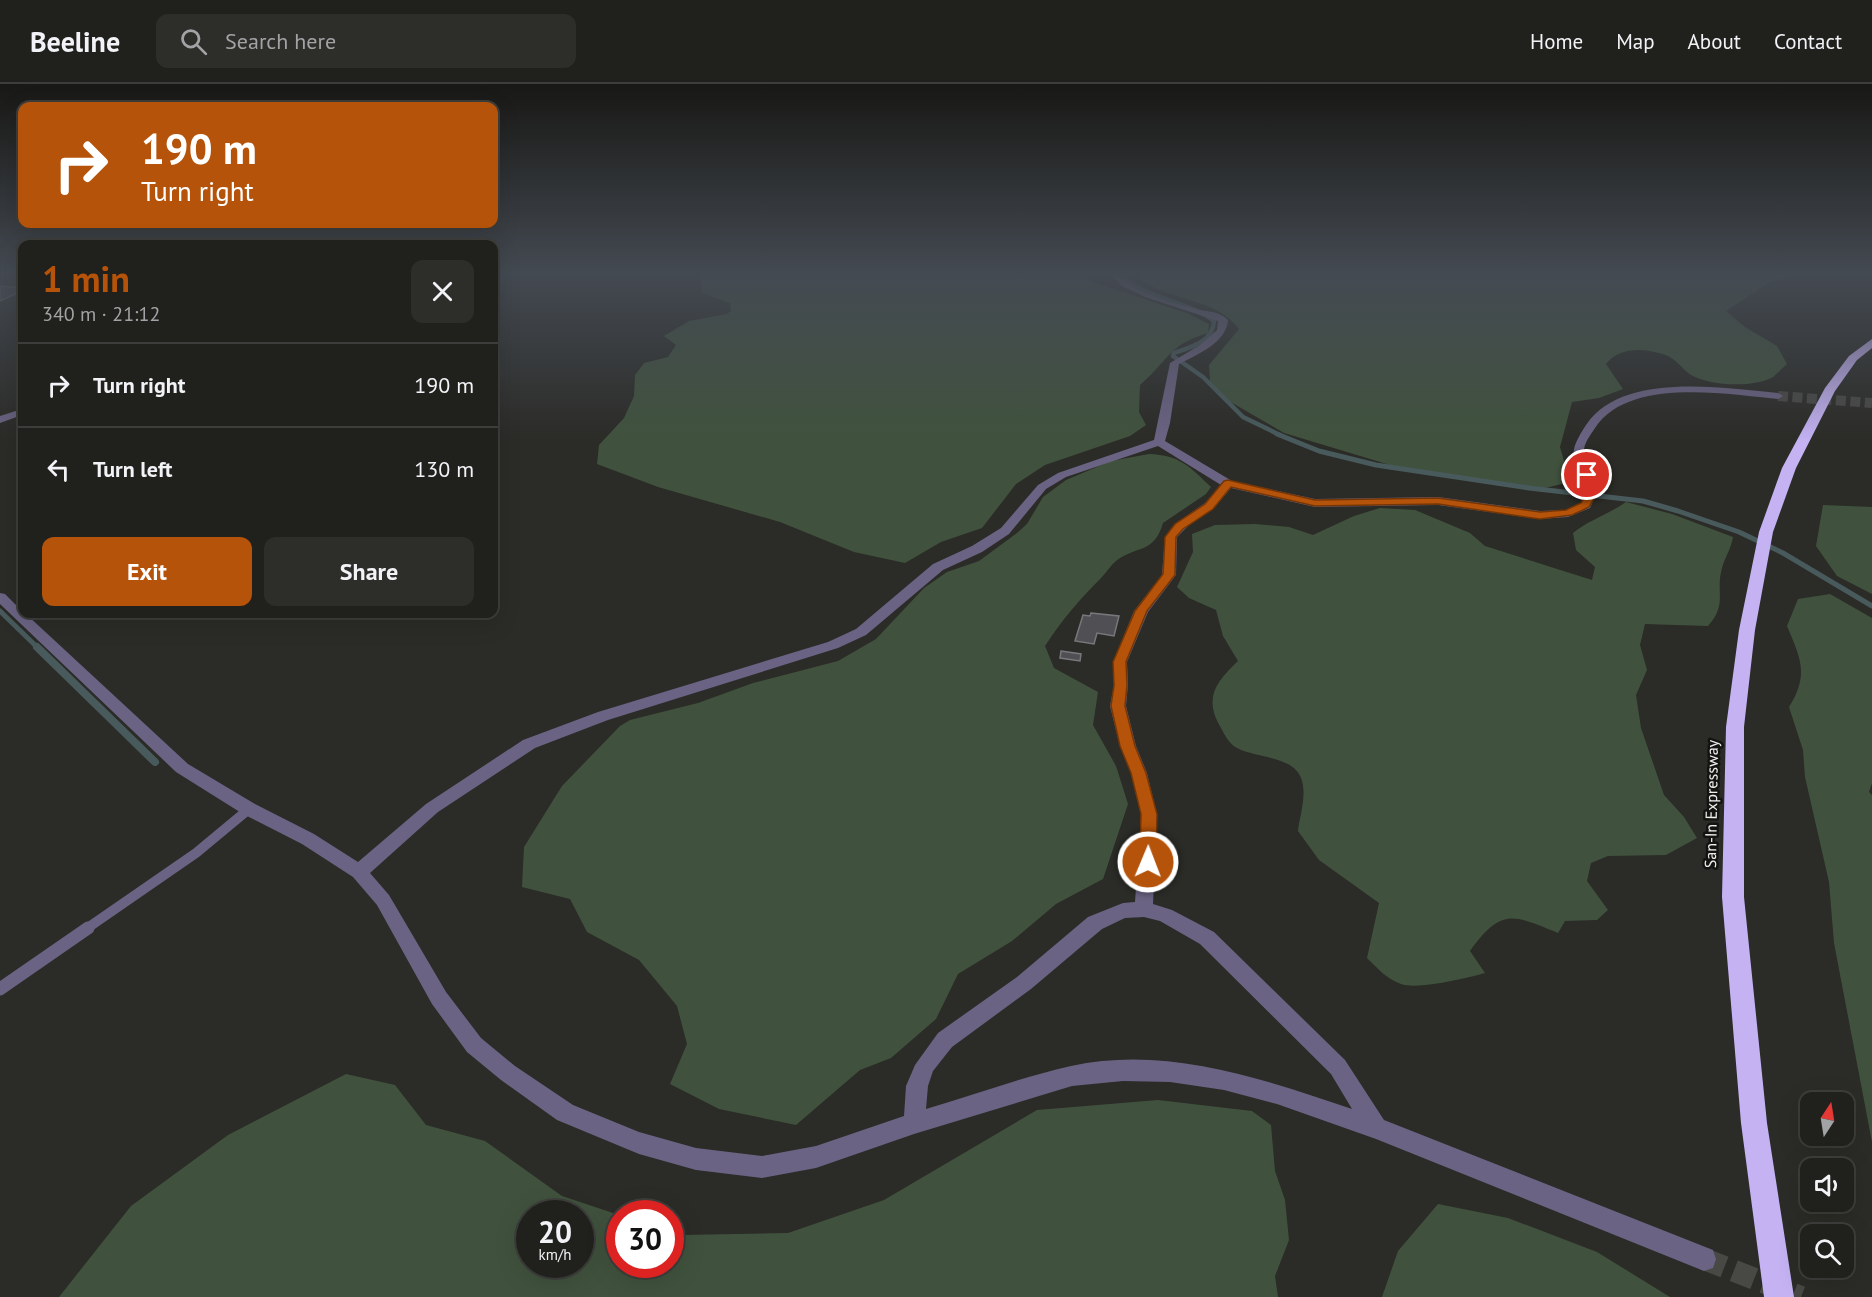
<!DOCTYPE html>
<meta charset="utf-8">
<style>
:root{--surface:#20201d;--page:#2d2d2a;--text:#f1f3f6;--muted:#a2a3a4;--line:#3d3e3b;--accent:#b45309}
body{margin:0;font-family:"PT Sans",sans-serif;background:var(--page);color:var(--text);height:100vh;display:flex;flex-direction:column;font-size:22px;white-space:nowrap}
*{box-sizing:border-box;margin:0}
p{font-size:20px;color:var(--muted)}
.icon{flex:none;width:33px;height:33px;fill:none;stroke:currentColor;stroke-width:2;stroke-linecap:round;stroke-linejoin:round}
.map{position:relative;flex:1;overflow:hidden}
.side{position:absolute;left:18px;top:156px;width:480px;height:378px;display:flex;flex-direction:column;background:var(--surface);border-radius:12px;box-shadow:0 6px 24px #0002,0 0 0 2px var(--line)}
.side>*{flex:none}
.hud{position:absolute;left:18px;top:18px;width:480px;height:126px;border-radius:12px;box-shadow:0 6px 24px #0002,0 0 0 2px var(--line);background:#b45309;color:#fff;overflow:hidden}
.needle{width:39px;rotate:12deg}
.controls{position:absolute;left:1800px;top:1008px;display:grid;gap:12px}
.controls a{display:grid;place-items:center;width:54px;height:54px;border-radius:12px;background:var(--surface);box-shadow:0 6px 24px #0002,0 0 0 2px var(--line);font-size:30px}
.speed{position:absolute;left:516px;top:1116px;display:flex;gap:12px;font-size:30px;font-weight:700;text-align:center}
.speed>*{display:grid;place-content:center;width:78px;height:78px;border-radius:50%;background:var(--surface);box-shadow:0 6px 24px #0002,0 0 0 2px var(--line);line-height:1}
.speed small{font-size:15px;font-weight:400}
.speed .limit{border:9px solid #d22;background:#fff;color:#111}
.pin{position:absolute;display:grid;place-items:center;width:51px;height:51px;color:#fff;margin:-26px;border:3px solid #fff;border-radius:50%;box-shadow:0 2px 6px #0007}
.me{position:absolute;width:66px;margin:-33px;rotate:1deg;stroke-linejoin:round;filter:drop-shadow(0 0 4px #0008)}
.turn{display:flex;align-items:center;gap:21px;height:126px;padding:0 24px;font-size:27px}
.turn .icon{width:78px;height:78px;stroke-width:2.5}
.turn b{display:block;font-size:42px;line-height:51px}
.round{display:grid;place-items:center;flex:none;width:63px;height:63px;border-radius:12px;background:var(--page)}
.summary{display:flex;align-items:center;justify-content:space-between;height:102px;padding:0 24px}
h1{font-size:36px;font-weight:600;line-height:45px;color:var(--accent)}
.action{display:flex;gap:12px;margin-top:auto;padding:12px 24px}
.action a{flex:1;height:69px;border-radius:12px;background:var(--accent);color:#fff;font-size:24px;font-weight:600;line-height:69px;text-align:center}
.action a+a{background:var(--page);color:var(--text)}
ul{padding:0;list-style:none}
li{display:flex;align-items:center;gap:18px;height:84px;padding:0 24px;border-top:2px solid var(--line)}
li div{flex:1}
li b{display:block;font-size:22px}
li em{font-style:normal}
header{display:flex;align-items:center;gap:36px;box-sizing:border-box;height:84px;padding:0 30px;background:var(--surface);border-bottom:2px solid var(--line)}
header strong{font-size:28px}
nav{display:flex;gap:33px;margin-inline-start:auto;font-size:21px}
.search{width:420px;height:54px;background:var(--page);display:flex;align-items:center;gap:15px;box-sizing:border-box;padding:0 21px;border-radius:12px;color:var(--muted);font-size:22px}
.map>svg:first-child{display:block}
.green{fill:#40523d;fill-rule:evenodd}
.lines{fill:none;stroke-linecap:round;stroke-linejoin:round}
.stream-far2{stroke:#485a5c;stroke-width:4.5}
.stream-far1{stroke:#485a5c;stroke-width:5}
.stream{stroke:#485a5c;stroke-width:8}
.building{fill:#505054;stroke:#78787c;stroke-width:1.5}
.minor-tunnel-far1{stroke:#484845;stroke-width:10;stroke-dasharray:10 4.5;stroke-linecap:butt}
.minor-tunnel{stroke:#484845;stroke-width:22;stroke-dasharray:22 10;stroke-linecap:butt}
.service-far1{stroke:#6b6383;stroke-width:10}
.service{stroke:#6b6383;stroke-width:13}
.minor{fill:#6b6383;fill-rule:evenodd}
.motorway{fill:#c4b2f3;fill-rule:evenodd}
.route{fill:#b45309;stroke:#753606;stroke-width:1.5}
.labels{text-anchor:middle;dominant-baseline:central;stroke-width:5;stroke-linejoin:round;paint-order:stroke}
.street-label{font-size:16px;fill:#efeeec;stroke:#131311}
</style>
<header>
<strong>Beeline</strong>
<div class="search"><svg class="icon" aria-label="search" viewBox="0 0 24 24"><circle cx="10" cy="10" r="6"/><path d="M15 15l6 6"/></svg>Search here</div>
<nav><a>Home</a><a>Map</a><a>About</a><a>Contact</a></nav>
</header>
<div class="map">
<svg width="1872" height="1213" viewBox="0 0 1872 1213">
<rect width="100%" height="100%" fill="#2b2b27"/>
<!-- green -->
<g class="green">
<path d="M700 188H1086L1089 197 1187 229 1209 240 1208 249C1169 260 1168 277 1140 301L1139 328 1146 341 1130 352 1045 381 1016 400 982 444 941 458 905 479 854 468 780 438 658 403 597 380 599 361 624 334 634 312 635 291 644 279 668 273 676 261 664 252 689 237 727 230 731 227 730 219 702 209Z"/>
<path d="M1135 188H1805L1770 198 1726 227 1745 243 1777 262 1787 280C1782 284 1778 289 1773 293 1754 304 1710 302 1691 291 1682 285 1676 275 1666 271 1645 264 1620 262 1606 280L1623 305 1599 314 1572 318 1560 363 1566 384V399L1545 404 1524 403 1390 381 1284 349 1217 310 1210 297 1209 281 1239 245C1214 210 1156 218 1135 188Z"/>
<path d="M1149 370C1180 371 1190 383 1211 403L1206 410 1163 439C1154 470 1137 461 1116 477 1110 482 1106 489 1101 494 1079 516 1062 536 1045 562L1054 584 1098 608 1093 641 1116 682 1128 720 1103 795 1056 820 1012 857 958 890 936 935 891 974 860 986 796 1041 719 1025 670 1000 687 960 677 922 639 876 587 848 570 815 522 803 524 763 562 702 620 642 630 636 698 619 753 599 838 577 876 555 924 504 947 488 979 477 1017 449 1027 440 1043 413 1066 396 1111 377Z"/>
<path d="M1626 418 1672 430 1733 453C1731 465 1725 473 1722 484 1715 509 1728 519 1708 542L1645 540 1640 561 1647 586 1636 611 1641 644 1664 711 1684 733 1697 754 1666 771 1608 772 1591 779 1587 797 1608 826 1597 836 1565 837 1558 849C1513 831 1502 823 1470 867L1485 889C1467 894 1418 906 1401 900 1387 895 1377 884 1367 874L1379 819 1319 776 1298 747C1300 729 1311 700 1295 685 1282 673 1254 672 1239 665 1230 661 1225 652 1221 644 1203 614 1216 598 1238 577L1223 552 1216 526 1189 514 1177 503 1193 468 1192 450 1215 441 1255 440 1289 443 1313 451 1354 432 1380 424 1415 426 1470 449 1485 462 1592 496 1595 483 1576 466 1573 449C1589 436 1609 430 1626 418Z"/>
<path d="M1823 421 1872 423V510L1837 492 1816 462Z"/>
<path d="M1830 510 1872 534V699L1869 708 1872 711V1058L1834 859 1829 798 1805 693 1803 666 1789 623C1809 591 1801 575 1787 542L1798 515Z"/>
<path d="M346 990 395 1001 426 1041 485 1057 562 1112 619 1131 620 1180H670L671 1147 681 1151 788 1149 884 1116 1037 1026 1158 1016 1252 1027 1271 1041 1275 1087 1285 1116 1289 1156 1275 1192 1278 1213H59L131 1122 228 1051ZM530 1130H580V1180H530Z"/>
<path d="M1438 1120 1508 1134 1597 1168 1670 1213H1382L1398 1167Z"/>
</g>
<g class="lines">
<!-- stream-far2 -->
<path class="stream-far2" d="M1118 188C1143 216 1185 215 1214 237 1213 258 1191 263 1174 269L1173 272 1203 293 1243 333 1280 351"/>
<!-- stream-far1 -->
<g class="stream-far1">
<path d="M1277 350 1319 367 1376 381 1529 404 1643 417 1678 427 1739 448 1783 469 1872 522"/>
<path d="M0 527 39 565"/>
</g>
<!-- stream -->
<path class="stream" d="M37 563 155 678"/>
</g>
<!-- building -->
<g class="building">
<path d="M0 202 22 204V207L0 217Z"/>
<path d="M1091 529 1119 532 1114 552 1097 549 1094 560 1075 557 1083 531 1090 532Z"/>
<path d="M1061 567 1081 570 1080 577 1060 574Z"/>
</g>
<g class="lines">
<!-- minor-tunnel-far1 -->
<path class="minor-tunnel-far1" d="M1778 312 1872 319"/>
<!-- minor-tunnel -->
<path class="minor-tunnel" d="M1704 1175 1801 1213"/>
<!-- service-far1 -->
<path class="service-far1" d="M86 845 196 769 249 725"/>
<!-- service -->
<path class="service" d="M0 905 88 844"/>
<!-- minor -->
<g class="minor">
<path d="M1107 188H1115C1132 208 1168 218 1192 224 1205 228 1218 226 1228 236 1226 259 1198 270 1179 280L1170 339 1165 357 1232 397 1315 415 1438 413 1540 427 1566 426 1581 419 1587 403C1572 373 1567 370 1586 341 1622 287 1723 304 1778 309L1783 312 1778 315C1726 310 1628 293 1595 344 1590 352 1583 360 1584 369 1586 381 1593 392 1599 403L1590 424 1568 433 1540 435 1438 421 1315 423 1231 404 1213 425 1188 442 1177 453 1176 491 1148 528 1127 578 1128 601 1126 622 1136 662 1147 689 1157 731 1153 820 1172 826 1214 848 1345 976 1384 1036 1713 1166 1716 1175 1713 1184 1704 1187 1376 1055 1277 1020 1224 1006 1170 998 1123 997 1072 1002 914 1050 816 1084 762 1094 696 1086 639 1070 557 1036 501 996 467 968 432 920 377 821 353 793 302 760 243 730 176 688 0 520V509L5 510 22 527V530H26L188 680 255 720 314 750 358 778 426 720 523 656 598 628 828 558 856 545 933 480 972 462 1001 444 1038 401 1058 389 1154 356 1170 279 1200 261 1217 246 1218 237 1145 213 1122 202ZM1158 362 1221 401 1205 419 1175 440 1165 453 1162 491 1134 527 1113 578 1114 601 1110 622 1120 662 1131 689 1141 731 1135 818 1123 819 1088 833 1017 893 938 949 915 981 906 1002 904 1032 816 1062 762 1072 696 1064 639 1048 573 1021 515 982 481 954 446 908 389 811 370 789 438 728 535 664 608 636 838 564 866 551 943 486 982 468 1009 450 1046 405 1066 393ZM1144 833 1160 837 1200 860 1331 990 1352 1025C1263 995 1166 961 1071 982 1022 993 974 1011 926 1025L928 1002 933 987 952 963 1031 905 1102 845 1125 834Z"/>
<path d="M22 325V331L0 339V332Z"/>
</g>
<!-- motorway -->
<path class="motorway" d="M1872 255V264L1857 276 1835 307 1796 384 1773 448 1755 546 1744 643V813L1767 1039 1794 1213H1764L1741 1039 1722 813 1726 643 1739 546 1759 448 1782 384 1825 304 1849 272Z"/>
</g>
<!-- sky -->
<linearGradient id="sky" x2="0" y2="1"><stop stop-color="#181815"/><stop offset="0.53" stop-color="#444a52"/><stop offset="1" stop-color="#444a52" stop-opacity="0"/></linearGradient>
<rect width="1872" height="358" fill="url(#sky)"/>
<!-- route -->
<path class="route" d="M1587 388 1592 391 1598 408 1589 423 1572 431 1540 435 1438 420 1315 422 1231 403 1213 425 1183 445 1176 453 1175 491 1147 527 1126 578 1127 601 1125 622 1135 662 1146 689 1157 730 1156 778 1154 783 1148 785 1142 783 1140 778 1141 730 1131 689 1120 662 1111 622 1114 601 1113 578 1135 527 1163 490 1165 453 1175 440 1205 420 1224 397 1228 396 1315 416 1438 414 1540 428 1566 426 1581 419 1588 408 1582 391Z"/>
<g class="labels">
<!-- street labels -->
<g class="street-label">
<text transform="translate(1711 720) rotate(-89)">San-In Expressway</text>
</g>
</g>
</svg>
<div class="controls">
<a><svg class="needle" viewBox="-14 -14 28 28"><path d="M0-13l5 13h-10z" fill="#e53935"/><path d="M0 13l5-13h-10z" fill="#a2a3a4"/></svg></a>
<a><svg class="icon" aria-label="sound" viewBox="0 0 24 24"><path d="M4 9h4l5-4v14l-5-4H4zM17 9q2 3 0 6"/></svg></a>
<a><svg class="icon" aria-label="search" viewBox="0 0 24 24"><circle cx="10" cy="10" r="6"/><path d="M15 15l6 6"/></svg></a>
</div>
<div class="speed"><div>20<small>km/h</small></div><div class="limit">30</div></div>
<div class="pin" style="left:1587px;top:391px;background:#d93025"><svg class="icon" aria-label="arrive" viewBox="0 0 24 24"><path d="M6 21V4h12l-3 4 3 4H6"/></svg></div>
<svg class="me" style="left:1148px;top:778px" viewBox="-20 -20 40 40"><circle r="17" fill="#b45309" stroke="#fff" stroke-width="3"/><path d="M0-11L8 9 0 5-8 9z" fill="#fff"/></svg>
<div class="hud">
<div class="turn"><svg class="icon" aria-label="right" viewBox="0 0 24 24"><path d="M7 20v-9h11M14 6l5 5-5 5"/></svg><div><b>190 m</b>Turn right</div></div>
</div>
<section class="side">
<div class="summary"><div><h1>1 min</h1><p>340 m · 21:12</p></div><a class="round"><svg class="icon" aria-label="close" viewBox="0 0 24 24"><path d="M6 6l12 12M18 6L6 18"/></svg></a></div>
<ul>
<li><svg class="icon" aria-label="right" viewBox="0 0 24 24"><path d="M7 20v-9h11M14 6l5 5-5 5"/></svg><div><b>Turn right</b></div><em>190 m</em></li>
<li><svg class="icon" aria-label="left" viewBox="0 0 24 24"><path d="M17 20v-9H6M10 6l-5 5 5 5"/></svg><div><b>Turn left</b></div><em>130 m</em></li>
</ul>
<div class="action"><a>Exit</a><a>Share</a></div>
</section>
</div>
